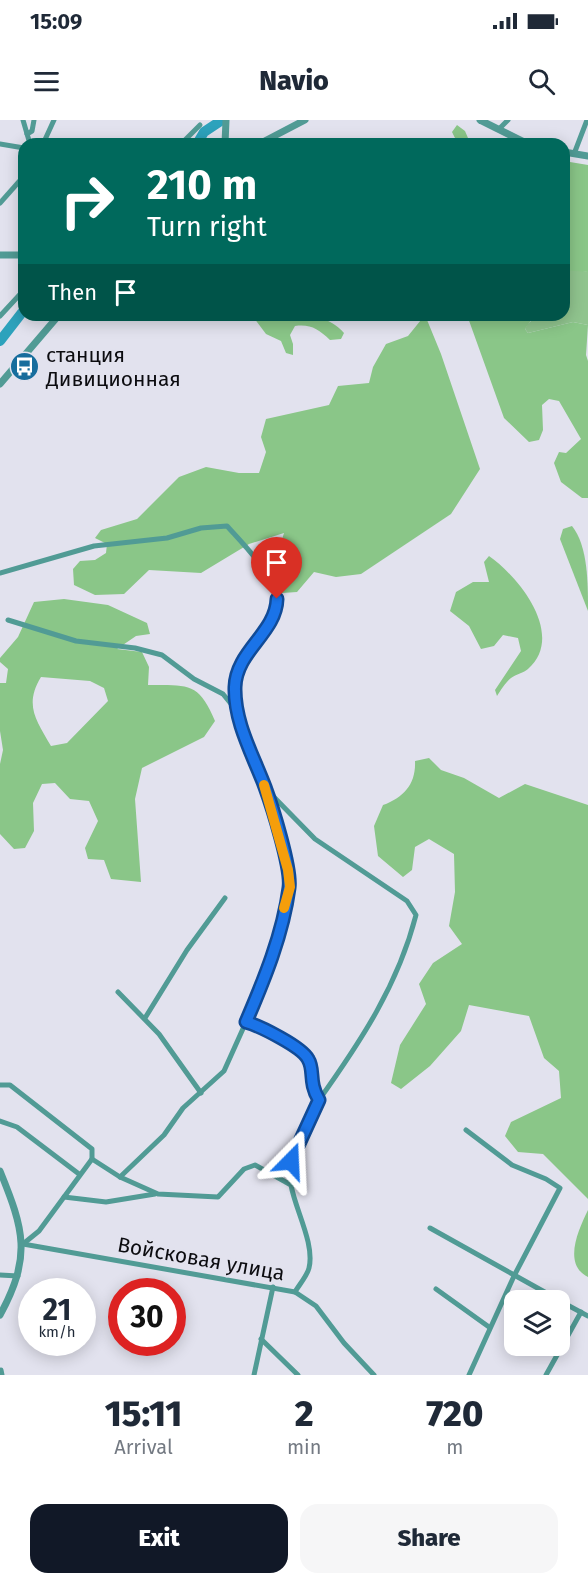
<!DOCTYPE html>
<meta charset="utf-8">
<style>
:root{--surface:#fff;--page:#f6f6f7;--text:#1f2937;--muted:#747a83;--accent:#111827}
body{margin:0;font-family:"Fira Sans",sans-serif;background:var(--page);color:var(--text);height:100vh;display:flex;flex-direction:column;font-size:22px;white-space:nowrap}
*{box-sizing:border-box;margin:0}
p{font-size:20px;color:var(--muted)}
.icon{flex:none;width:33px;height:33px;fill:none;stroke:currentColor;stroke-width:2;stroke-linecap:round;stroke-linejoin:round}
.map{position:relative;height:1255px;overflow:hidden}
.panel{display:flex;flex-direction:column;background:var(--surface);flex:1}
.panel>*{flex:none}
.banner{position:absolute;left:18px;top:18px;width:552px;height:183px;border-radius:18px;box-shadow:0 3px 15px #0003;background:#00695c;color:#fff;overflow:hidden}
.tools{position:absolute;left:504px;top:1170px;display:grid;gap:12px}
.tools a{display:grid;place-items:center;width:66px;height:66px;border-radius:12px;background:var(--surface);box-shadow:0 3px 15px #0003;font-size:30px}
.speed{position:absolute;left:18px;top:1158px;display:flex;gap:12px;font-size:30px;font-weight:700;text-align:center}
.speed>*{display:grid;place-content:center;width:78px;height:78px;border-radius:50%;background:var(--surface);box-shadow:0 3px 15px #0003;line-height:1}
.speed small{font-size:15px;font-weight:400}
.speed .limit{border:9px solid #d22;background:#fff;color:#111}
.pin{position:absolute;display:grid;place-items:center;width:51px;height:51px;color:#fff;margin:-62px -26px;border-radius:50% 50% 50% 0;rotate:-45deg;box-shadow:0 0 6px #0007}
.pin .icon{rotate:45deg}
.me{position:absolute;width:66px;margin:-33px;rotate:21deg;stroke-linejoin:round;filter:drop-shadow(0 0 4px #0008)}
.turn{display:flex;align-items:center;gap:21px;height:126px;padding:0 30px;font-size:27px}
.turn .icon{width:78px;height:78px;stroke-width:2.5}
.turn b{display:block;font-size:42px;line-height:51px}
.then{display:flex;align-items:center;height:57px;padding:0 30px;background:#0003;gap:12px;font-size:22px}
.eta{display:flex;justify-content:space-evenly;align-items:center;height:102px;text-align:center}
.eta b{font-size:36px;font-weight:800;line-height:42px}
.button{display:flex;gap:12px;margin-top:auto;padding:12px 30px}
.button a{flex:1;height:69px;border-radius:18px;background:var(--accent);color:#fff;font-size:24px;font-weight:800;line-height:69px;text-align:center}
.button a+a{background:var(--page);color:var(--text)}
.status{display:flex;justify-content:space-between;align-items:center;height:42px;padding:0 30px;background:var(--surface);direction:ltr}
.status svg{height:16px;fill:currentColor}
header{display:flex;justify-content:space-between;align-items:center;height:78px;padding:0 30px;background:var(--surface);font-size:27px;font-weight:800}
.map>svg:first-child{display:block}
.green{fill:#90c48e}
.forest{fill:#8ac688;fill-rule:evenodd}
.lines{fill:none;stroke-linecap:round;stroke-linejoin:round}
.river{stroke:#2da2bc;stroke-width:10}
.minor{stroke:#519b95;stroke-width:5}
.tertiary{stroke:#519b95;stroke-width:7}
.route-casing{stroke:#114b97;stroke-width:15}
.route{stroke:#1a73e8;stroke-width:10}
.slow{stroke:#f59e0b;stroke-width:10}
.labels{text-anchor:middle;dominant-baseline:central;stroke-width:4.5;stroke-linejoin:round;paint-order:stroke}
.poi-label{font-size:21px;fill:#0c0c10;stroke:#e2e2ee;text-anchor:start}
.street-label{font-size:21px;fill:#0c0c10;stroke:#e2e2ee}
</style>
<div class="status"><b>15:09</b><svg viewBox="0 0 49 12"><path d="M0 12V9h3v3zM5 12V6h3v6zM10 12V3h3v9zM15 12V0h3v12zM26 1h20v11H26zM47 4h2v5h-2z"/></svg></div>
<header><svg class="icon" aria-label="menu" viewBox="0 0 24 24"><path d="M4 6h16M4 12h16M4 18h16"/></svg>Navio<svg class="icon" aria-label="search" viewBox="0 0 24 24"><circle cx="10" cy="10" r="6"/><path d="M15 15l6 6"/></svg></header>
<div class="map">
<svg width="588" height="1255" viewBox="0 0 588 1255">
<rect width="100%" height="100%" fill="#e2e2ee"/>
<!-- green -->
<path class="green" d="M573 149 588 152V205L573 202 528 213 525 209C533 193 548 195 564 195V150Z"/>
<!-- forest -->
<g class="forest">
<path d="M457 5 465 11 468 18 499 24H458L452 12Z"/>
<path d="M564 41 588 45V152L564 150Z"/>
<path d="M255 195C286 195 322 188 344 213L341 219 330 220C318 209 311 204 295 206L290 215 293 224V235L286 233 281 221 266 214 254 198Z"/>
<path d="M425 195 441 234 480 349 451 394 361 454 336 457 314 452 297 472 282 473 274 467 276 439 284 413 249 424 201 453 149 450 124 474 95 475 74 465 73 449 80 441 95 440 106 433 107 424 95 418 101 410 137 399 179 357 206 347 239 353H259L266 332 261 317 266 299 329 285 338 266 369 263 373 247 386 224 408 216Z"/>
<path d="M467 195H541L532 199 525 209 528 213 573 202 588 205 586 235 588 241V378H582L561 362 554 343 559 332 566 333 581 319 559 281 549 279 542 285 543 310 539 320 529 322 504 298Z"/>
<path d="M572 406C588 426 588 463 588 491L560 419 563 409Z"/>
<path d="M489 436C519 457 566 515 528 549 524 553 516 554 511 558 506 562 501 570 497 576L495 570 521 531 518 518 503 515 494 526 481 529 469 506 450 491 456 472 473 462H489L484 442Z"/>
<path d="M64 479 108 485 147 503 150 514 136 516 117 529 142 532 149 547 148 565C188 565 199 562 215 601L204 617 142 648 135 679 141 762 111 759 104 740 88 739 85 728 98 701 89 681 70 679 55 663 42 664 33 683 34 711 25 728 14 729 0 714V644L3 630 0 611V563H6L8 549 0 542V538L18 517 34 482ZM41 557 90 561 104 568 108 581 67 623 51 626C36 600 24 585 41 557Z"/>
<path d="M429 638 441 650 464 658 499 678 525 664 588 685V1079L543 1034 518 1032 505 1016 511 1002 561 978 559 951 544 938 529 896 469 885 461 911 430 946 401 969 391 963 400 925 426 884 419 864 433 843 462 824 449 806 455 772 454 734 429 719 415 727 412 750 403 757 378 736 374 706 383 685C404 677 416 664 415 641Z"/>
<path d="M588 1090V1157C562 1144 579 1109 588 1090Z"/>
</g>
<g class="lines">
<!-- river -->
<g class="river">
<path d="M197 24 204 12 222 0"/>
<path d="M0 221 24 190"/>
</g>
<!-- minor -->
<g class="minor">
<path d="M23 0 30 24"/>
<path d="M499 9 508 0"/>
<path d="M27 14 32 11 34 0"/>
<path d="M0 24 24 28"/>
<path d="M43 24 54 0"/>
<path d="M181 24 200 5"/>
<path d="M574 34 587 0"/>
<path d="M0 83 24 56"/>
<path d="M0 196 24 170"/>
<path d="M0 453 94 426 167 418 201 408 227 406C243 424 281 461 277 487 275 496 269 503 263 510 241 540 234 552 236 590"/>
<path d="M8 500 76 521 135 528 162 535 194 559 223 574 236 590 266 669 290 767 273 835 246 902"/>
<path d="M267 670 315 719 407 781 416 795C398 865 361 921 319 980"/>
<path d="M118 872 159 914 201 973"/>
<path d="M145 898 187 830 225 778"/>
<path d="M0 965H10L92 1029V1039"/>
<path d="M0 1001 17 1007 79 1054"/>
<path d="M466 1010 512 1045 546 1059 560 1068 514 1156 469 1255"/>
<path d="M120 1057 164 1015 183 988 224 951 246 902C260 906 302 927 308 939 315 950 307 962 319 980 303 1012 292 1028 291 1065"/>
<path d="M64 1077 106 1082 155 1074"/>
<path d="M430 1108 559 1180"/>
<path d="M23 1124 39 1111 92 1039 120 1057 158 1074 218 1077 244 1049 255 1045 291 1065C295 1089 315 1124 309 1148 307 1156 299 1165 295 1172"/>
<path d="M23 1124 295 1172 316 1186 344 1223 374 1255"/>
<path d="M0 1155 18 1156"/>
<path d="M436 1169 489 1207"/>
<path d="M560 1181 588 1196"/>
<path d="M261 1219 298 1255"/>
<path d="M1 1250 2 1255"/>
<path d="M254 1255 273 1167"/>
<path d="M546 1255 581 1192"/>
</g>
<!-- tertiary -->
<g class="tertiary">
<path d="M480 0 528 24"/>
<path d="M225 24 226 0"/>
<path d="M259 24 305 0"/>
<path d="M564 32 588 36"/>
<path d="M0 135H24"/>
<path d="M0 264 59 195"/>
<path d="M0 1051C24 1110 32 1136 0 1195"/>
</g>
</g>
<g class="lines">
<defs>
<path id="route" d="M277 479C276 513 236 531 235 567 234 602 253 635 265 667 272 686 292 749 289 768 283 814 264 860 246 902 260 906 302 927 308 939 315 950 308 962 319 980L291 1041"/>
</defs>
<!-- route casing -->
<use href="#route" class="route-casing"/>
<!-- route -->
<use href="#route" class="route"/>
<!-- slow -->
<path class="slow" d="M264 665 288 750 290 767 284 788"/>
</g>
<!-- icons -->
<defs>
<symbol id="bus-disc" viewBox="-11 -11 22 22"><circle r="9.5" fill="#176d9d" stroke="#e2e2ee"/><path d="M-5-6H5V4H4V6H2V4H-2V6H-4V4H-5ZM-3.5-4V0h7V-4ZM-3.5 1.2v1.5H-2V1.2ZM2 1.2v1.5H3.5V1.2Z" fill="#fff"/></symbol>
</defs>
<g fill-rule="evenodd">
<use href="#bus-disc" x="8" y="230" width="33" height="33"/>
</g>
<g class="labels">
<!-- poi labels -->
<g class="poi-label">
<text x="46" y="235">станция<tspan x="46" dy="24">Дивиционная</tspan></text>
</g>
<!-- street labels -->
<g class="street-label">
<text transform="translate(201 1139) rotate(10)">Войсковая улица</text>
</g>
</g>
</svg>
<div class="tools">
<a><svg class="icon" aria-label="layers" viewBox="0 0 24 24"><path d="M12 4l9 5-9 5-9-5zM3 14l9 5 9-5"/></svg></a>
</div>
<div class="speed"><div>21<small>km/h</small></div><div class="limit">30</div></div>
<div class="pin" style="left:277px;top:479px;background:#d93025"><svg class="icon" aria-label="arrive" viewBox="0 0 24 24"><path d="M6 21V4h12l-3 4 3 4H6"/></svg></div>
<svg class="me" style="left:291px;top:1041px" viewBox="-20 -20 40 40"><path d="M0-17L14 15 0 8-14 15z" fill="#1a73e8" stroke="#fff" stroke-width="4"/></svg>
<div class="banner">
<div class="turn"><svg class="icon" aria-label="right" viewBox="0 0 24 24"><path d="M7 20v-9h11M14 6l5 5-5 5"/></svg><div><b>210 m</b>Turn right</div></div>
<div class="then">Then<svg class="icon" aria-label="arrive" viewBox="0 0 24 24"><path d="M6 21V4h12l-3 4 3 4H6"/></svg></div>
</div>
</div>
<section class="panel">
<div class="eta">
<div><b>15:11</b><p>Arrival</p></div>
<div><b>2</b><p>min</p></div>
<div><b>720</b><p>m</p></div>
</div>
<div class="button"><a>Exit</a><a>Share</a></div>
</section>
